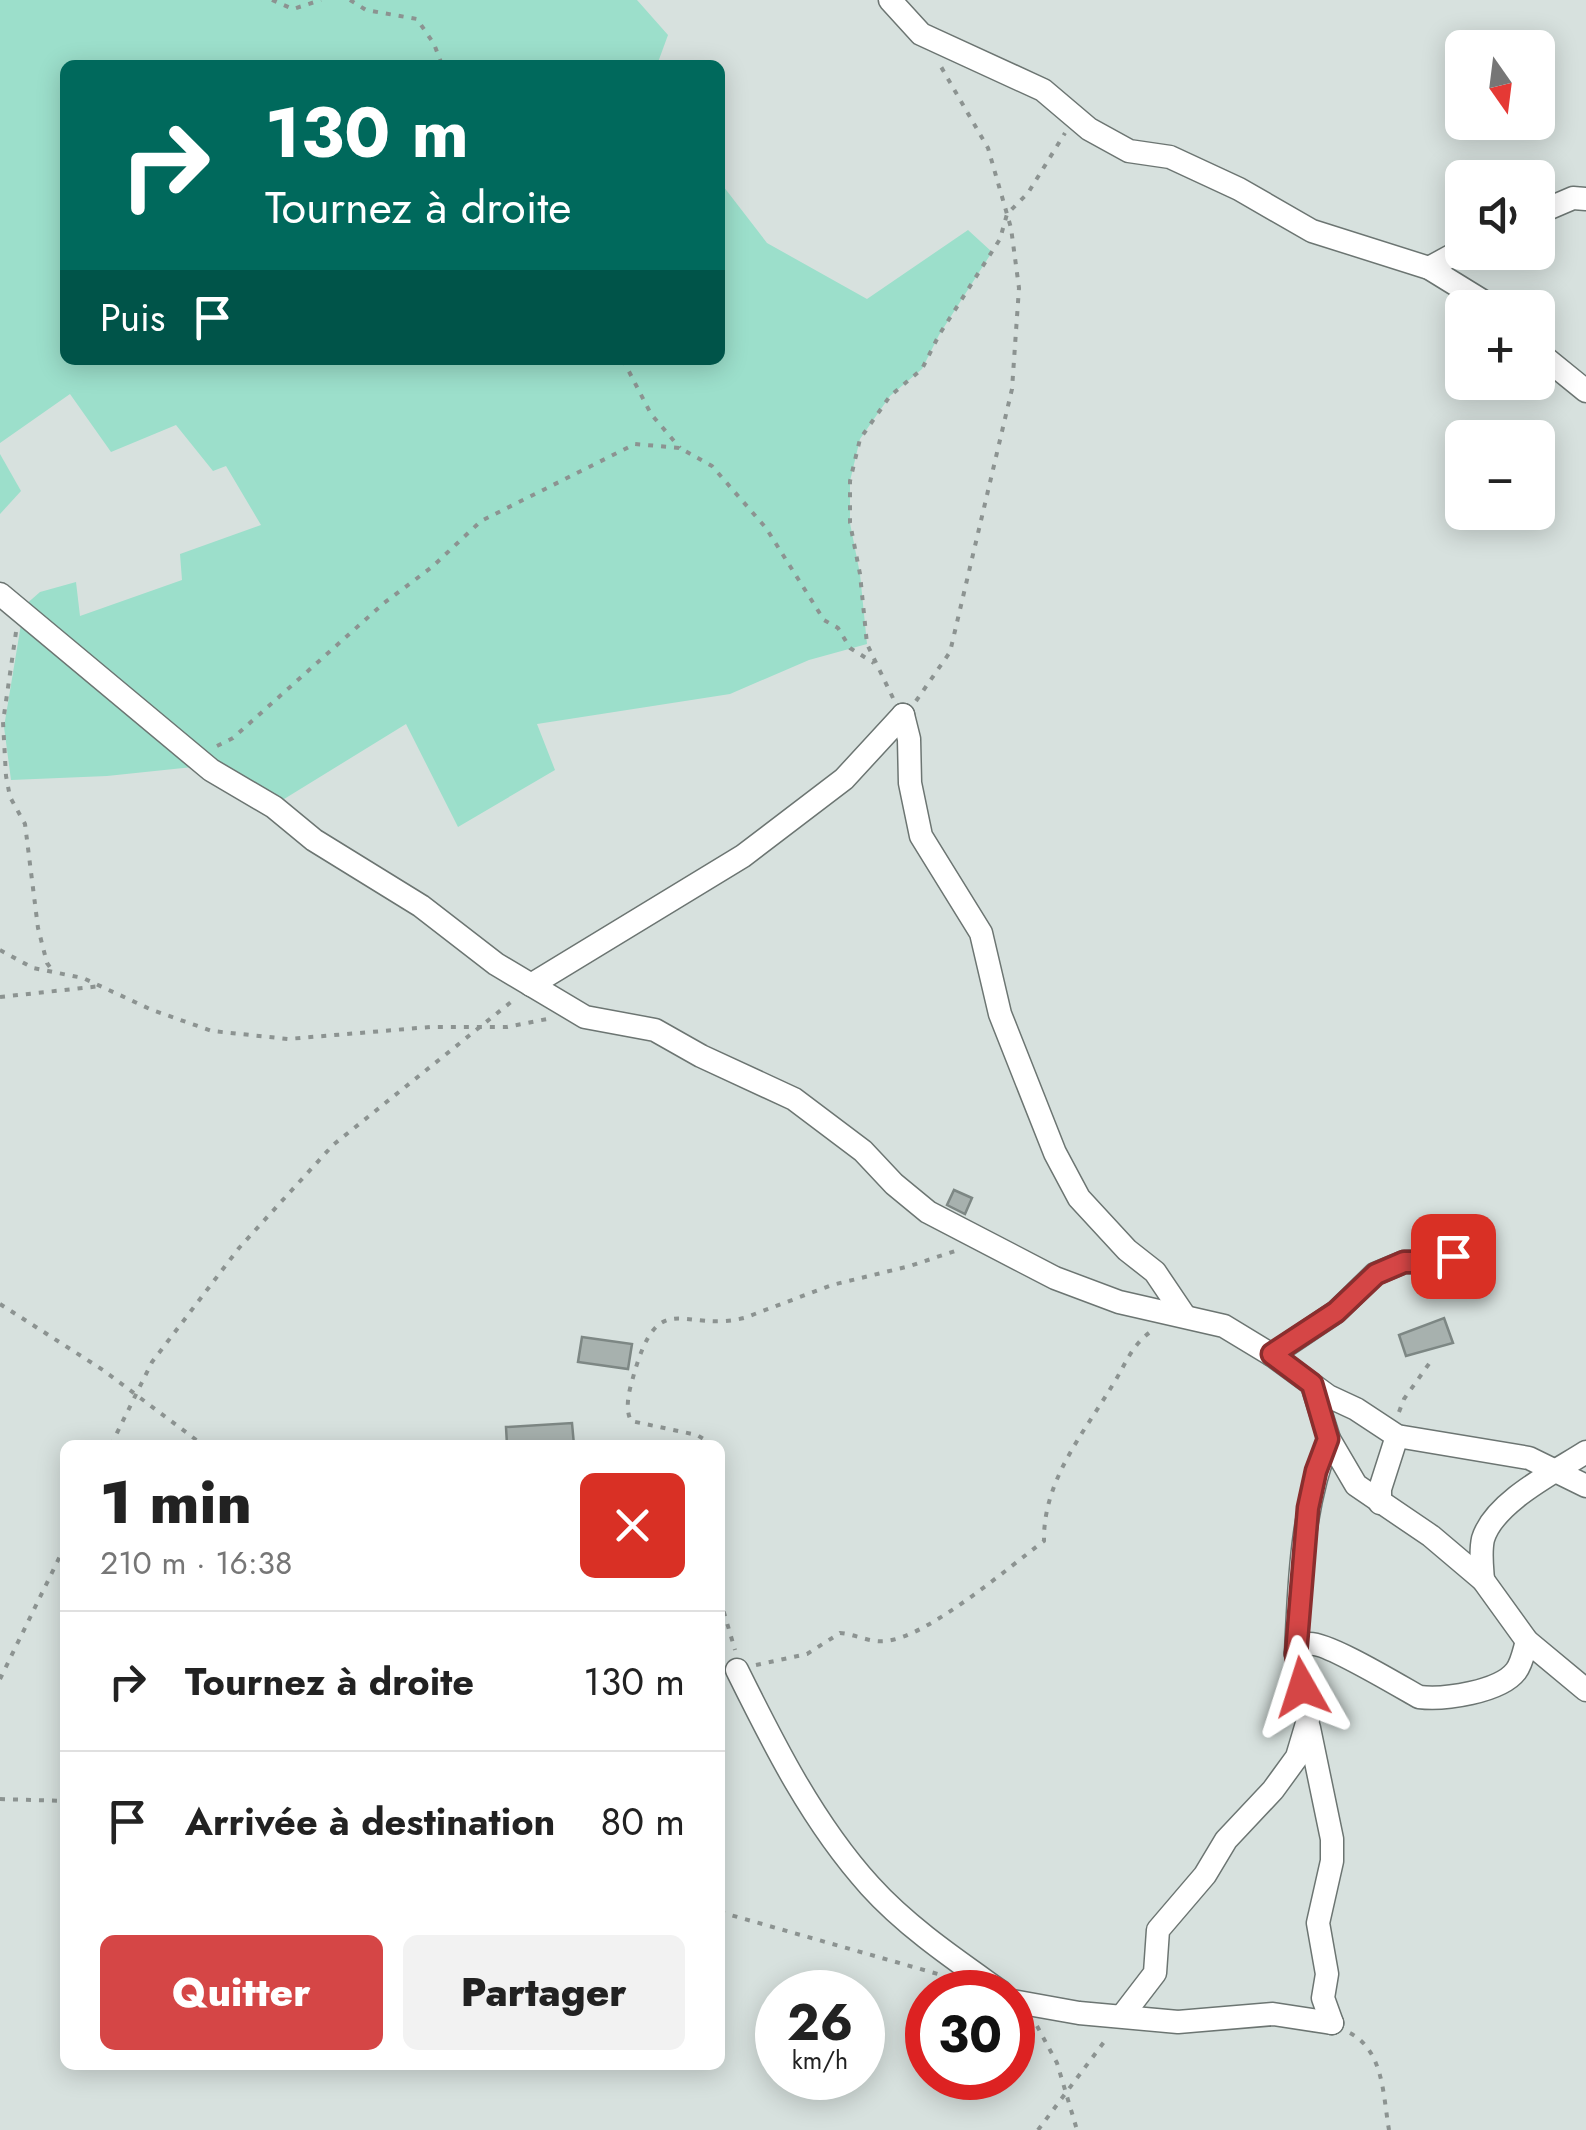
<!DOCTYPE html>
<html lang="fr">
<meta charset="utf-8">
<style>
:root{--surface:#fff;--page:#f2f2f2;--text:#222;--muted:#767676;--line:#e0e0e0;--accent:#d54646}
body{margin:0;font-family:Jost,sans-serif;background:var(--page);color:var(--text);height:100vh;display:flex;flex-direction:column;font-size:38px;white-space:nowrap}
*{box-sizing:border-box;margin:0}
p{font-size:32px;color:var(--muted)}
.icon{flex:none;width:55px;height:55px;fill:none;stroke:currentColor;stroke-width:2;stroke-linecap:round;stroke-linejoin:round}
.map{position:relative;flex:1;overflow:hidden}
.details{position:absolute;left:60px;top:1440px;width:665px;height:630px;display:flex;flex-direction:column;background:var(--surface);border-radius:15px;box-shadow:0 5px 25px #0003}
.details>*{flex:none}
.top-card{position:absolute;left:60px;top:60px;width:665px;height:305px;border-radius:15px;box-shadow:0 5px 25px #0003;background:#00695c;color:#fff;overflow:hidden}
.needle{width:65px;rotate:166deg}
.buttons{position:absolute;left:1445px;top:30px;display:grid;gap:20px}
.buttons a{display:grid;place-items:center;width:110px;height:110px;border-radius:15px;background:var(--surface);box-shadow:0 5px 25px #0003;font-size:50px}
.speed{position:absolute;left:755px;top:1970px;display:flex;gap:20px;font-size:50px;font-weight:700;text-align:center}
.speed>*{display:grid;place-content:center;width:130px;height:130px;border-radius:50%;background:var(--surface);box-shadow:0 5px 25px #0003;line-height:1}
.speed small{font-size:25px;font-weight:400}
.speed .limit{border:15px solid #d22;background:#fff;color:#111}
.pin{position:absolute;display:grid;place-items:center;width:85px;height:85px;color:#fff;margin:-42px;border-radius:20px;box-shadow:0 5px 15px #0006}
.me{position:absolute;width:110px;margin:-55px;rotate:354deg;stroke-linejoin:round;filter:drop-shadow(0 0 8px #0008)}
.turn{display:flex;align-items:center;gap:35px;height:210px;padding:0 40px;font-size:45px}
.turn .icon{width:130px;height:130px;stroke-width:2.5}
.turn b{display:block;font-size:70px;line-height:85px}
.then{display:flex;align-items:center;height:95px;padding:0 40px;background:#0003;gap:20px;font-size:38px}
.round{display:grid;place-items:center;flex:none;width:105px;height:105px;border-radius:15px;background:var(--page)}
.head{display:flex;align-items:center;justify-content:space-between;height:170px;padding:0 40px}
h1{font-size:60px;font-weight:800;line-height:75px}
.cta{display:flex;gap:20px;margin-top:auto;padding:20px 40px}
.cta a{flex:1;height:115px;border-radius:15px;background:var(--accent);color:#fff;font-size:40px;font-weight:800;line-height:115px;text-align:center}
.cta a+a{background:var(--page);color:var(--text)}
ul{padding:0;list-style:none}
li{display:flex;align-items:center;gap:30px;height:140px;padding:0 40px;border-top:2px solid var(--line)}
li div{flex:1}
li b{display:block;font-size:38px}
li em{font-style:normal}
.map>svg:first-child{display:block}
.green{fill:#9cdfcb}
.building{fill:#a7b1ae;stroke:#7d8784;stroke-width:2.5}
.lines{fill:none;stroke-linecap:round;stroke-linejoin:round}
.minor-casing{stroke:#6c7572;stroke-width:25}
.path{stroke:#8c9391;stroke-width:4;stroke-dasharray:5 8;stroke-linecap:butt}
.minor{stroke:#fff;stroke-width:22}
.route-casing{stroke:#8a2e2e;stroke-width:25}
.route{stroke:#d54646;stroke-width:18}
</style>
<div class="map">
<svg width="1586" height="2130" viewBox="0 0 1586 2130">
<rect width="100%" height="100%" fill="#d7e1de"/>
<!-- green -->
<g class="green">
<path d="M0 0H637L668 35 657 65H65V360H720V182L767 243 867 299 968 230 992 252 939 335 922 369 890 396 860 439 850 481V523L860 574 867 644 809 660 730 694 537 724 555 770 458 827 406 724 276 804 212 765 107 776 11 780 4 727 24 606 40 592 76 582 80 616 182 580 180 554 261 525 226 466 213 471 176 425 111 452 70 394 0 443Z"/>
<path d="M0 454 21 491 0 514Z"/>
</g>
<!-- building -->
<g class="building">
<path d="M954 1190 972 1198 965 1214 947 1205Z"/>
<path d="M1444 1318 1453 1343 1406 1356 1399 1335Z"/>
<path d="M582 1337 632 1344 628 1369 578 1362Z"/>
<path d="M572 1423 574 1445H507L506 1427Z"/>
</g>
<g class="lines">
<defs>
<g id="minor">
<path d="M890 0 921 34 1043 90 1089 129 1129 151 1170 157 1239 189 1312 231 1429 268 1494 308"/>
<path d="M1538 213 1573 198 1586 199"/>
<path d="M1429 268 1462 250"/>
<path d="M1538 352 1586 391"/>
<path d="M0 594 211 770 274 807 314 840 421 906 496 964 585 1017 655 1030 701 1056 794 1099 863 1151 894 1184 928 1212 1055 1278 1119 1302 1224 1326 1272 1355 1328 1396 1356 1409 1397 1436 1529 1458 1586 1486"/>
<path d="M903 715 909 739 910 783 921 836 981 933 1000 1014 1055 1153 1079 1198 1127 1250 1155 1272 1184 1315"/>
<path d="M531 985 743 856 844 779 903 715"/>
<path d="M1272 1355 1336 1312 1375 1274 1404 1262H1437L1470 1245"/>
<path d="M1312 1385 1329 1439 1356 1485 1431 1536 1483 1580 1527 1641 1586 1690"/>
<path d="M1380 1503V1489L1397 1436"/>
<path d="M1483 1580C1482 1567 1480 1552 1483 1539 1494 1502 1555 1472 1586 1452"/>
<path d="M1296 1654C1299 1582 1302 1507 1329 1439"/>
<path d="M737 1670C774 1745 813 1823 870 1886 907 1927 956 1960 1001 1992"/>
<path d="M1309 1728 1332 1839V1861L1318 1923 1327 1974 1323 1998 1332 2023"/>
<path d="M1012 2001 1079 2013 1178 2022 1273 2014 1332 2023"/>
<path d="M1122 2016 1155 1973 1158 1930 1205 1875 1226 1840 1273 1790 1297 1757 1308 1720 1296 1654C1300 1651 1304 1645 1309 1644 1325 1641 1401 1687 1419 1697 1444 1700 1500 1692 1516 1671 1522 1663 1524 1651 1527 1641"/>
</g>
</defs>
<!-- minor casing -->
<use href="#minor" class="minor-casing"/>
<!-- path -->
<g class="path">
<path d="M272 0 293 9 321 0"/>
<path d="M350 0 366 10 417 19 434 44 442 65"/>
<path d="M623 360 651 414 680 448"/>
<path d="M16 632 3 722 6 776 10 797 25 824 38 928 47 963 54 973"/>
<path d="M893 698 867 644 860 574 850 523V481L860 439 890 396 922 369 939 335 1000 239 1007 214 1028 193 1065 133"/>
<path d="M916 701 950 652 1012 389 1019 288 1011 228 988 148 940 65"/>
<path d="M217 746 233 738 384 603 432 567 481 521 635 444 680 448 712 466 766 528 824 620 838 628 850 648 874 663"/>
<path d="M0 950 33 968 83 978 152 1010 212 1031 288 1039 430 1027H507L547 1019"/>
<path d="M0 997 101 986"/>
<path d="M0 1304 103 1370 203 1445"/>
<path d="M1399 1412 1404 1399 1431 1361"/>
<path d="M111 1445 152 1362 239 1248 333 1145 516 998"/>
<path d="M714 1445 697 1435 631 1421C624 1407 630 1388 634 1374 659 1286 683 1333 744 1318L832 1285 910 1266 955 1251"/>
<path d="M720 1452 723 1463 720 1472"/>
<path d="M720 1599 735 1650"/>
<path d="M756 1665 807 1654 840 1633C855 1634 870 1643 886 1641 928 1637 1009 1567 1044 1541 1043 1481 1083 1434 1112 1386 1126 1364 1131 1345 1153 1330"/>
<path d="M0 1679 65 1546"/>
<path d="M0 1799 65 1801"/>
<path d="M720 1912 938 1974"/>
<path d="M1037 2026 1057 2063 1077 2130"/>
<path d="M1350 2033C1384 2051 1383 2096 1389 2130"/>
<path d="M1038 2130 1107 2038"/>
</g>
<!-- minor -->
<use href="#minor" class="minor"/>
</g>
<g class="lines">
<defs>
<path id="route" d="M1302 1687 1296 1654 1308 1508 1316 1471 1328 1439 1312 1384 1272 1354 1336 1312 1376 1274 1404 1262H1437L1453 1256"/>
</defs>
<!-- route casing -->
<use href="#route" class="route-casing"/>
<!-- route -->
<use href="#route" class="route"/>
</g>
</svg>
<div class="buttons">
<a><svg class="needle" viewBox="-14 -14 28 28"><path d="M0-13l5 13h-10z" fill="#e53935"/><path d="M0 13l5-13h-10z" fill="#767676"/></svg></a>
<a><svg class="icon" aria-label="sound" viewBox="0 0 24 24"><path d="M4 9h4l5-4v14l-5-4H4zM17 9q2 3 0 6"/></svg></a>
<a>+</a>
<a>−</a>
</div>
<div class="speed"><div>26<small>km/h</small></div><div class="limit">30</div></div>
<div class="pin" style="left:1453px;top:1256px;background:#d93025"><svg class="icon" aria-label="arrive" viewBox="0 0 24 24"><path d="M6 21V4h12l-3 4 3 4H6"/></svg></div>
<svg class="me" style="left:1302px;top:1687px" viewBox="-20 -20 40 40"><path d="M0-17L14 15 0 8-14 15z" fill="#d54646" stroke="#fff" stroke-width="4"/></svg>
<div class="top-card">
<div class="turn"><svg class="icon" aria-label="right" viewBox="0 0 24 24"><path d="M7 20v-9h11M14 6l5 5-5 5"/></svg><div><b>130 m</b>Tournez à droite</div></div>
<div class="then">Puis<svg class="icon" aria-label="arrive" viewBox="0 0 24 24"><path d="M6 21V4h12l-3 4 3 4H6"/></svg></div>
</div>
<section class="details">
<div class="head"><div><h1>1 min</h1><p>210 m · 16:38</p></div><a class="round" style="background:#d93025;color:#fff"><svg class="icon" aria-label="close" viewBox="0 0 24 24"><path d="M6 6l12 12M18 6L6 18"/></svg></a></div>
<ul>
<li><svg class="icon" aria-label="right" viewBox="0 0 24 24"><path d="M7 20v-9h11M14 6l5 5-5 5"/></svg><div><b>Tournez à droite</b></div><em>130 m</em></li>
<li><svg class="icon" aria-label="arrive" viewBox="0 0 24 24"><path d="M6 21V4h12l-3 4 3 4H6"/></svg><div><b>Arrivée à destination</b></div><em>80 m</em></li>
</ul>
<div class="cta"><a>Quitter</a><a>Partager</a></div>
</section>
</div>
